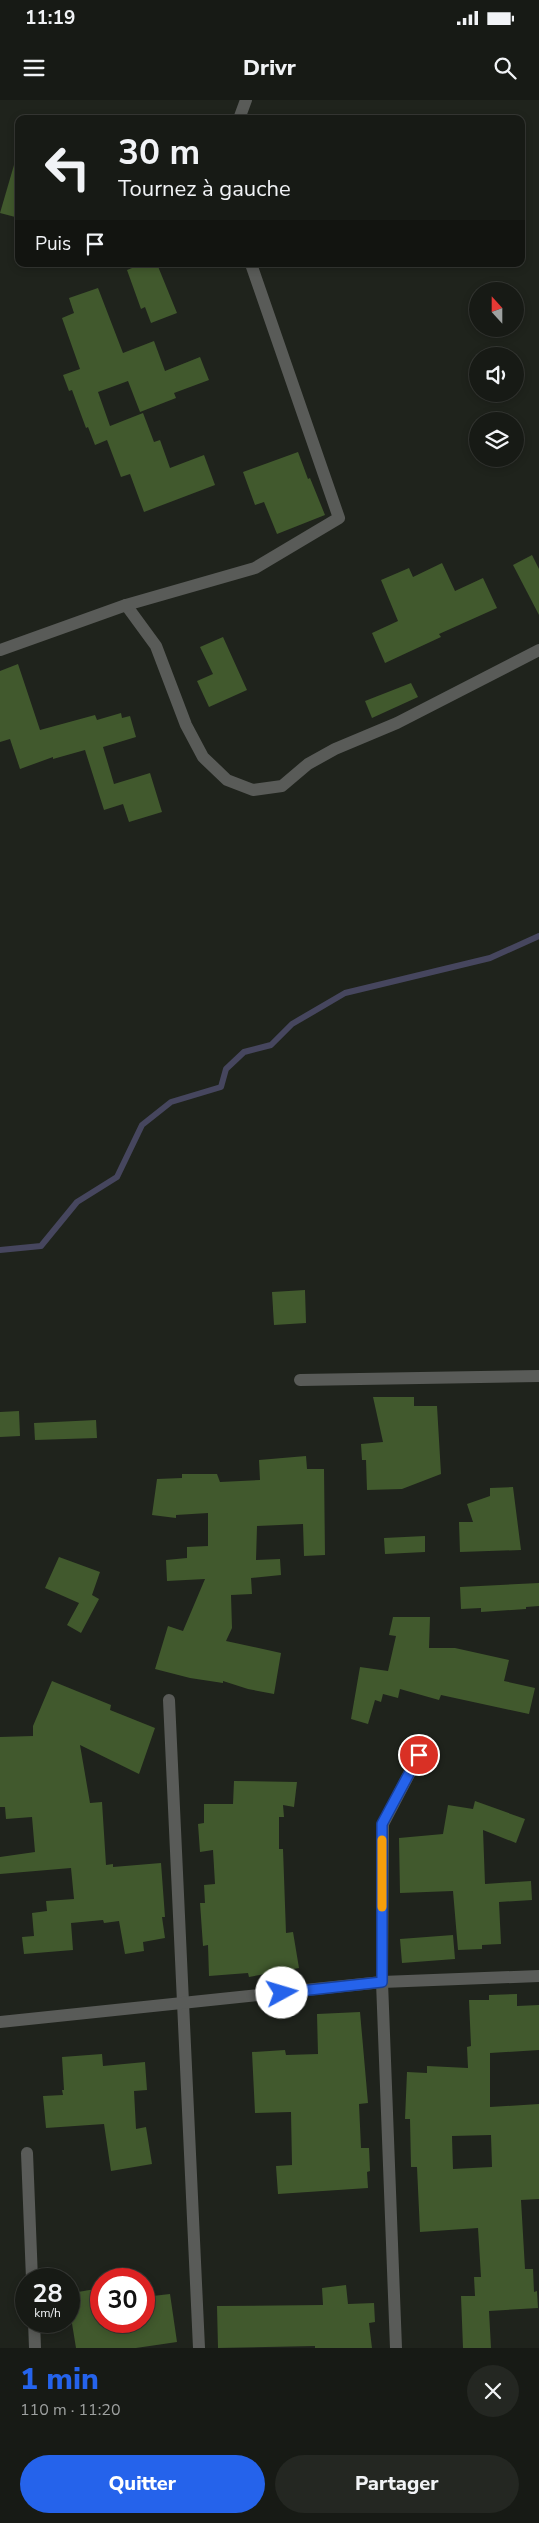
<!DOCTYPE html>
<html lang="fr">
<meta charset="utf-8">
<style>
:root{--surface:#171a15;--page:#242722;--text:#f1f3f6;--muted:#9ea1a0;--line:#363834;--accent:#2563eb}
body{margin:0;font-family:"Nunito Sans",sans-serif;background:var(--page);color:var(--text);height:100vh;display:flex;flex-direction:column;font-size:19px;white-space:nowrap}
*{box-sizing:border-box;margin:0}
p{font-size:16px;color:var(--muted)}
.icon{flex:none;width:28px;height:28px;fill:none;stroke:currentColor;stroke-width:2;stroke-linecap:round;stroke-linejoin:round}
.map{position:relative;height:2248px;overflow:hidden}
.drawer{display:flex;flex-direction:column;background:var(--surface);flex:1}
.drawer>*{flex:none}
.top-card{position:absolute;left:15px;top:15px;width:510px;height:152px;border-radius:10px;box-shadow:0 2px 8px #0003,0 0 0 1px var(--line);background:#171a15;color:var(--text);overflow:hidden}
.needle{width:32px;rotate:339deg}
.buttons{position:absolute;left:469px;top:182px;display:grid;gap:10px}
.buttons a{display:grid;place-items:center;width:55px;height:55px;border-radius:50%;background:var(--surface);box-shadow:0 2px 8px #0003,0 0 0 1px var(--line);font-size:25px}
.speed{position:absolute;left:15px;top:2168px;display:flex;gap:10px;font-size:25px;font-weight:700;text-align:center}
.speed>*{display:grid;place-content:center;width:65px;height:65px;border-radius:50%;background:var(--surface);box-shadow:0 2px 8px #0003,0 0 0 1px var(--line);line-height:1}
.speed small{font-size:12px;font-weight:400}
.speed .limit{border:8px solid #d22;background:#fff;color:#111}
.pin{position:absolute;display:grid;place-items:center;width:42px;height:42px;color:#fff;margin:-21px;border:2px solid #fff;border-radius:50%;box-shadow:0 1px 5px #0007}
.me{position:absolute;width:55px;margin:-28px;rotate:84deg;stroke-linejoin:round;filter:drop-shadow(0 0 4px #0008)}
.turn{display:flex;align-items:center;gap:18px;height:105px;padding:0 20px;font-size:22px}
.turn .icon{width:65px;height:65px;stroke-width:2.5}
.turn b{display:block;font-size:35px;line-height:42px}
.then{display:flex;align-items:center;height:48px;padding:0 20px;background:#0003;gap:10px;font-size:19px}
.round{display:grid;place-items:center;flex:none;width:52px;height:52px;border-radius:26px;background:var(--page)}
.summary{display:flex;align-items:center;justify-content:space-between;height:85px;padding:0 20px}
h1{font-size:30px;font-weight:800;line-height:38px;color:var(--accent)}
.cta{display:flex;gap:10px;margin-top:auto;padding:10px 20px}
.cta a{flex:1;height:58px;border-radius:30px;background:var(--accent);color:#fff;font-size:20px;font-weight:800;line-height:58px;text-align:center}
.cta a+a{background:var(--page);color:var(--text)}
.status{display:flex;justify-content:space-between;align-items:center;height:35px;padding:0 25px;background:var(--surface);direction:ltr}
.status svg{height:14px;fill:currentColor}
header{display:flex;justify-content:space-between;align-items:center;height:65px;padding:0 20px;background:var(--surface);font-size:22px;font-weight:800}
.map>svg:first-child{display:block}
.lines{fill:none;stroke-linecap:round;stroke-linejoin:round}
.stream{stroke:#46465e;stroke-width:6}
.building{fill:#41592d;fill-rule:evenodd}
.street{stroke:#595b58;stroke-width:12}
.route-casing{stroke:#184099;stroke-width:12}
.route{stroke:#2563eb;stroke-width:9}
.slow{stroke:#f59e0b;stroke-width:9}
</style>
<div class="status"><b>11:19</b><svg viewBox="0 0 49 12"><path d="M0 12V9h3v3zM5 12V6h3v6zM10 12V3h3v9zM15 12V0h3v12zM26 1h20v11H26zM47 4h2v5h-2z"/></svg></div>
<header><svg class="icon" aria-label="menu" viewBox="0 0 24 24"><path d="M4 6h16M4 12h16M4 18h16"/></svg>Drivr<svg class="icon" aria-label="search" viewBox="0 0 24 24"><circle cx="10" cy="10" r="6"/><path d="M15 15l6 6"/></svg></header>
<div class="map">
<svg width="539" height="2248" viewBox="0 0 539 2248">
<rect width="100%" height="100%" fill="#1f231c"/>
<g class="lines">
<!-- stream -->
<path class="stream" d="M0 1150 41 1146 77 1102 117 1077 142 1025 171 1002 221 987 226 969 244 952 271 945 292 924 345 893 490 858 539 836"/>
</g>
<!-- building -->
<g class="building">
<path d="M14 65H19V118L0 113Z"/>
<path d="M142 164H157L177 213 151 223 145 207 141 209 127 170Z"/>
<path d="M98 188 123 253 154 241 165 271 200 257 209 280 174 293 176 298 140 312 128 281 98 292 110 326 143 313 154 342 160 340 170 368 204 355 215 385 144 412 130 374 121 377 107 340 95 345 88 327 86 328 72 290 69 291 63 275 80 269 62 218 74 213 69 198Z"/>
<path d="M298 352 308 379 310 378 325 415 277 434 264 402 255 405 243 372Z"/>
<path d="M532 455 539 469V515L513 465Z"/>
<path d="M442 463 455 491 483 478 497 508 439 534 441 537 385 563 372 533 398 521 381 480 409 468 413 477Z"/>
<path d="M223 537 247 590 209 607 197 581 213 574 200 547Z"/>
<path d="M18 564 40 630 95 615 97 620 121 613 122 618 130 616 136 637 103 647 114 684 150 673 162 712 129 722 123 704 104 710 85 650 53 659V657L20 669 10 639 0 642V571Z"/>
<path d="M411 583 418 597 372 618 365 601Z"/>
<path d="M305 1190 306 1223 274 1225 272 1192Z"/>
<path d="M373 1297H414V1306H437L441 1374 402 1389 367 1390 366 1360H362L361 1344 383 1342Z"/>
<path d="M19 1311 20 1336 0 1337V1312Z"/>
<path d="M96 1320 97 1338 35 1340 34 1323Z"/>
<path d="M306 1356 307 1369H324L325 1455 304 1456 303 1424 257 1426 256 1460 280 1459 281 1475 251 1478 252 1494 231 1495 232 1528 226 1541 281 1553 274 1594 248 1589 223 1581V1583L190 1578 155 1569 168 1526 183 1531 205 1479 167 1481 166 1460 187 1458V1447L208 1446V1413L176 1415V1418L152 1415 157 1379 182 1378V1374H217L220 1382 260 1380 259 1360Z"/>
<path d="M513 1387 521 1450 460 1452 459 1422H473L467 1404 490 1396V1388Z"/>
<path d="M425 1436V1452L385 1454 384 1438Z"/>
<path d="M59 1457 100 1472 92 1495 99 1499 81 1533 67 1525 79 1503 45 1488Z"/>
<path d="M539 1483V1506L526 1507V1509L481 1512V1508L461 1509 460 1487Z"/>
<path d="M393 1517H430L429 1548H455L509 1560 504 1581 535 1588 529 1614 441 1595 439 1600 400 1589 398 1598 383 1594 381 1602 375 1600 368 1624 351 1619 360 1567 388 1571 396 1536 389 1535Z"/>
<path d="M52 1581 111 1605 110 1610 155 1628 139 1674 80 1645 90 1703 102 1702 106 1765 113 1764V1767L161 1763 165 1817H162L165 1838 143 1842 144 1851 125 1854 119 1821 104 1823 103 1820 71 1823 73 1850 24 1854 22 1837 34 1836 32 1813 47 1811 46 1801 74 1799 71 1768 0 1774V1757L35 1752 32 1717 6 1719 5 1707H0V1637L33 1636V1626Z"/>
<path d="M234 1681 297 1682 294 1707 283 1705 284 1717H279V1749H283L286 1833 293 1832 299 1868 249 1877 248 1873 209 1876 208 1845 203 1846 200 1803H205L204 1785 215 1784 213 1750 200 1752 198 1724 204 1723V1704H233Z"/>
<path d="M475 1701 525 1719 516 1743 483 1730 485 1784 531 1781 532 1800 499 1802 501 1844 482 1845V1849L458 1850 453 1791 400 1793 399 1738 443 1734 448 1705 473 1709Z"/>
<path d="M453 1835 455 1859 402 1863 400 1839Z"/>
<path d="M517 1894V1906L539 1905V1950L490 1953V2007L539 2004V2099L521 2100 525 2169H533L534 2192 537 2191 538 2208 489 2211 491 2248H463L461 2196H475L474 2177H481L478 2128 420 2132 417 2067H411L410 2019H405L407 1972 427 1973V1966L468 1968 467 1947 471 1946 469 1900H489V1895ZM491 2035 492 2067 453 2069 452 2036Z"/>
<path d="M360 1912 368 2003 359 2004 361 2048H369L370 2071 367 2072 368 2088 278 2094 276 2066 292 2065 291 2012 255 2013 252 1952 285 1950 286 1955 318 1954 317 1914Z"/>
<path d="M102 1954 103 1966 145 1962 147 1990 134 1991 136 2029 146 2027 152 2064 111 2071 104 2024 46 2028 43 1996 63 1995 62 1990H64L62 1957Z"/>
<path d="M346 2185 348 2204 374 2203 375 2222 369 2223 372 2248H315V2246L218 2248 217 2206 323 2205 322 2188Z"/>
<path d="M101 2188V2221H144V2197L170 2194 177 2242 136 2248H76L69 2205 80 2203 78 2192Z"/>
</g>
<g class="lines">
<!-- street -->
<g class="street">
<path d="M239 19 246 0"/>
<path d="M126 505 156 546 186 625 203 657 227 680 253 690 282 686 308 664 335 649 397 623 539 550"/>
<path d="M0 550 126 505 255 468 339 418 251 164"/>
<path d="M300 1280 539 1276"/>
<path d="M169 1600 199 2248"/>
<path d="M0 1922 382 1882 539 1876"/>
<path d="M27 2053 32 2179"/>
<path d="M34 2221 35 2248"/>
<path d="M396 2248 382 1882 383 1724 419 1655"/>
</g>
</g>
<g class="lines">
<defs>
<path id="route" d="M282 1893 382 1882V1724L419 1655"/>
</defs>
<!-- route casing -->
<use href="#route" class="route-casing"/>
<!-- route -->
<use href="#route" class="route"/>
<!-- slow -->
<path class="slow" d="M382 1807V1740"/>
</g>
</svg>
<div class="buttons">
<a><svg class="needle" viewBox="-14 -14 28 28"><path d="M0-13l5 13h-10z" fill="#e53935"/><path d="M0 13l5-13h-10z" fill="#9ea1a0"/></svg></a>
<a><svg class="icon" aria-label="sound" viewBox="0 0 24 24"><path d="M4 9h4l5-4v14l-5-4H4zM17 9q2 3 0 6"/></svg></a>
<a><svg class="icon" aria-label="layers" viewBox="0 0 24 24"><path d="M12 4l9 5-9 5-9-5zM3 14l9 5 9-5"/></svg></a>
</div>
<div class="speed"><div>28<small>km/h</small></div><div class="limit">30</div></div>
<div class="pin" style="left:419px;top:1655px;background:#d93025"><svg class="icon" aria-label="arrive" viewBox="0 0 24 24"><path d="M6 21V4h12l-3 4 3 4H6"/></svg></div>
<svg class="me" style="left:282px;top:1893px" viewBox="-20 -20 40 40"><circle r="19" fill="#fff"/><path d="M0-13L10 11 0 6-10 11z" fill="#2563eb"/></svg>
<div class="top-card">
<div class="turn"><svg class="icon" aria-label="left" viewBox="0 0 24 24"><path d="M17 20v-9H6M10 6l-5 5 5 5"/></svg><div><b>30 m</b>Tournez à gauche</div></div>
<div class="then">Puis<svg class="icon" aria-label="arrive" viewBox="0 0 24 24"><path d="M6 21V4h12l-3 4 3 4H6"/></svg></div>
</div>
</div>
<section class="drawer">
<div class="summary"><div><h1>1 min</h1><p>110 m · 11:20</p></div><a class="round"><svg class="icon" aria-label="close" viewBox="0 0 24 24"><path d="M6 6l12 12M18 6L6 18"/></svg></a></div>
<div class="cta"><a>Quitter</a><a>Partager</a></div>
</section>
